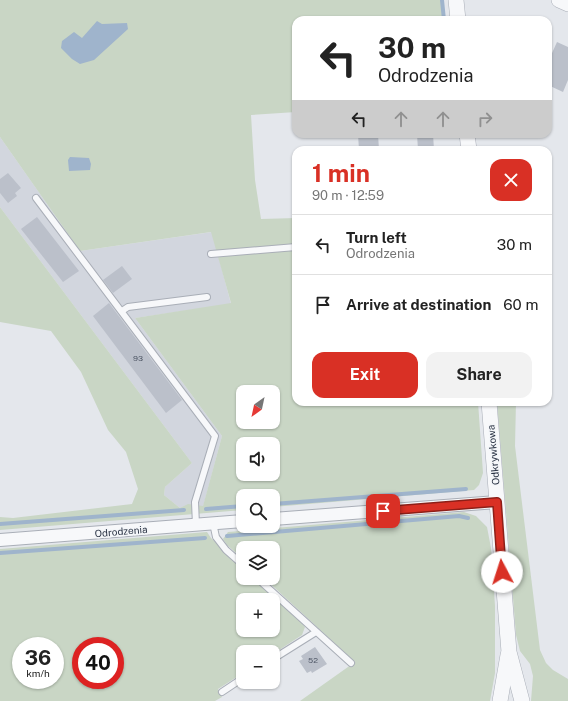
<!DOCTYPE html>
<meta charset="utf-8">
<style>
:root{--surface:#fff;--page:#f2f2f2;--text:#222;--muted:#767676;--line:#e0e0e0;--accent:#d93025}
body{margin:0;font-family:"Public Sans",sans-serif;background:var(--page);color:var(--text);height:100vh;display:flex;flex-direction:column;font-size:15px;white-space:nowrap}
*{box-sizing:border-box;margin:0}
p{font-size:13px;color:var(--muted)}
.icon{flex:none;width:22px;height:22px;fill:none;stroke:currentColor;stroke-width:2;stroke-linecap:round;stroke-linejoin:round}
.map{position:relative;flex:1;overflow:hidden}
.side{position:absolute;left:292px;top:146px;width:260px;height:260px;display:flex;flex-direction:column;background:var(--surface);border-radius:12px;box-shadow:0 1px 3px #0004}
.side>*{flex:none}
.guide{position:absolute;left:292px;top:16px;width:260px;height:122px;border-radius:12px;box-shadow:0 1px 3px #0004;background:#fff;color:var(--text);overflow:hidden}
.needle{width:26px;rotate:213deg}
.buttons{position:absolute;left:236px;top:385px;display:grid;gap:8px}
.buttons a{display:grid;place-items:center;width:44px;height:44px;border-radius:8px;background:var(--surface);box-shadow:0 1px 3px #0004;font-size:20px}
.speed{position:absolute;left:12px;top:637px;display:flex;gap:8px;font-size:20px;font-weight:700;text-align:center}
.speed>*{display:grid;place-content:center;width:52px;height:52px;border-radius:50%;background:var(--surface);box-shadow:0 1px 3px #0004;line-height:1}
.speed small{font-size:10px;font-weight:400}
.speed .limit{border:6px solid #d22;background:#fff;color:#111}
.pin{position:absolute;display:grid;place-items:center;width:34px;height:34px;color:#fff;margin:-17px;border-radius:8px;box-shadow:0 2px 6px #0006}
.me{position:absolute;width:44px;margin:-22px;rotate:355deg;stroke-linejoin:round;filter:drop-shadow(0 0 3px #0008)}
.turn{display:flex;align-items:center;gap:14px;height:84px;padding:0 20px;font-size:18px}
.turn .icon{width:52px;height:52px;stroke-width:2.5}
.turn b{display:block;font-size:28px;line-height:34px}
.lanes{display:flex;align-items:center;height:38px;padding:0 20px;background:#0003;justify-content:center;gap:20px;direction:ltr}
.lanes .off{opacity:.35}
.round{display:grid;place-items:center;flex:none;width:42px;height:42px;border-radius:12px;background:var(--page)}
.headline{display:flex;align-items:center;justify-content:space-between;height:68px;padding:0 20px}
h1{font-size:24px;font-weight:700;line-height:30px;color:var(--accent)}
.action{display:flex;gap:8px;margin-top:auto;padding:8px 20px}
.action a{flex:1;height:46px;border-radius:12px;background:var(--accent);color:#fff;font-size:16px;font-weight:700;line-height:46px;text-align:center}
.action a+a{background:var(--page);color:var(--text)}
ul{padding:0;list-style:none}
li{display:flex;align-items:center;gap:12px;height:60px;padding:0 20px;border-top:1px solid var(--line)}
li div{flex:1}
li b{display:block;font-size:15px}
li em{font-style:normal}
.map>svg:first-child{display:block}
.built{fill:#d2d6de}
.green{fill:#c9d6c5;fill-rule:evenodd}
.water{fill:#9fb4cc}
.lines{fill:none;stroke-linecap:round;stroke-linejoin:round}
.stream{stroke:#9fb4cc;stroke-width:4}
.building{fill:#bbc0ca}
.service-casing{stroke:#a9aeb7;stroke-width:8}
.minor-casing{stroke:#a9aeb7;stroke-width:14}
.tertiary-casing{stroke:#a9aeb7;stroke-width:16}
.service{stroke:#f7f8fa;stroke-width:6}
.minor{stroke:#f7f8fa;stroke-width:12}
.tertiary{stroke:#f7f8fa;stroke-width:15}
.route-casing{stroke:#8d1f18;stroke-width:10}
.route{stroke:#d93025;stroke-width:7}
.labels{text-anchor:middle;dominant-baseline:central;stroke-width:3;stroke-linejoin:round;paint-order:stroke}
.number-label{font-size:8px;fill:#4f5766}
.street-label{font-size:10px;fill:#2b3445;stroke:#f4f6f9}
</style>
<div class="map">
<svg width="568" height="701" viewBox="0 0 568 701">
<rect width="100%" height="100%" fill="#e4e7ec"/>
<!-- built -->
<path class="built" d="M0 137 80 251 212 232 231 304 135 318 222 436 203 507 180 508 164 495 165 487 192 463 0 207Z"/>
<!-- green -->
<g class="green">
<path d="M0 0H443L445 20H296V112L251 115 255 180 261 219 296 218V402H478L483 473 479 485 474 490 273 507V496H243V510L0 530V517L13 518 132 504 138 489 126 452 108 430 81 372 51 331 0 322V207L192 463 165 487 164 495 180 508 188 504 203 506 222 436 135 318 231 303 211 232 80 251 0 137ZM243 392H273V422H243ZM243 444H273V474H243Z"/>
<path d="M497 402H516L515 446 540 650 546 663 553 670 568 679V701H531L533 676 530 664 520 651 516 635Z"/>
<path d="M464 512 476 516 487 527 491 548 495 606V673L490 701H300L355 662 264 578H273V548H243V559L227 545 223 539 228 532Z"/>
<path d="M207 532 211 538 243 567V578H254L299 620 305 627 302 635 273 654V652H243V673L218 689 222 697 215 701H0V549ZM243 600H273V630H243ZM21 646H55V680H21ZM81 646H115V680H81Z"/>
</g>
<!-- water -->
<g class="water">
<path d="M97 21 102 24 127 23 128 29 94 60 80 64 72 59 61 48 62 41 74 32 82 38Z"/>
<path d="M70 157 89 158 91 164 90 170 69 171 68 160Z"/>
</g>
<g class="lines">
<!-- stream -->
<g class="stream">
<path d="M442 0 444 20"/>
<path d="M273 504 466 489"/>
<path d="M206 509 243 506"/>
<path d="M0 524 184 510"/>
<path d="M227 536 459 516 468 518"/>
<path d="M0 553 205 538"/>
</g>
</g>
<!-- building -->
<g class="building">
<path d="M557 42 568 47V80L563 92 548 85V62Z"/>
<path d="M358 134H378L379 150H359Z"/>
<path d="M417 134H433L434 150H418Z"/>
<path d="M8 173 21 188 15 193 17 196 8 203 0 193V179Z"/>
<path d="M37 217 79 271 63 282 21 229Z"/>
<path d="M122 266 132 279 113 293 103 280Z"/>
<path d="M109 303 182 400 166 413 93 316Z"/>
<path d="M315 647 327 664 312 673 311 671 307 673 299 661 303 659 301 656Z"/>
</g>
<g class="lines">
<defs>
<g id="service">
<path d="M36 198 215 436 195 502 196 525"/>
<path d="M211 254 296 247"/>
<path d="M122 311 128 307 207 297"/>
<path d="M213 523 216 537 226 550 243 565"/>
<path d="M257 578 351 663"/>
<path d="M273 659 316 632"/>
<path d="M222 692 243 678"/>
</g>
<g id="minor">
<path d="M273 519 497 502"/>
<path d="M0 540 243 521"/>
</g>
<g id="tertiary">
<path d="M456 0 458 20"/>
<path d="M559 0 568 4"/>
<path d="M467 134 469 150"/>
<path d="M489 402 509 652 522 701"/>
<path d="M500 701 508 655"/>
</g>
</defs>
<!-- service casing -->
<use href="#service" class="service-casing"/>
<!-- minor casing -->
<use href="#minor" class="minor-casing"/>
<!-- tertiary casing -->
<use href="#tertiary" class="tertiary-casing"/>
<!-- service -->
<use href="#service" class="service"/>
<!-- minor -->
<use href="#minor" class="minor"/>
<!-- tertiary -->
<use href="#tertiary" class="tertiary"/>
</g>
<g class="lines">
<defs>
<path id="route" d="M383 511 497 502 502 572"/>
</defs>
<!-- route casing -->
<use href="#route" class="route-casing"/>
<!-- route -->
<use href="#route" class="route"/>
</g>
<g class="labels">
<!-- number labels -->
<g class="number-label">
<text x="138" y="358">93</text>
<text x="313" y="660">52</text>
</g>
<!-- street labels -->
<g class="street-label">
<text transform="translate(493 455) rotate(-95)">Odkrywkowa</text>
<text transform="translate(121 531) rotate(-5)">Odrodzenia</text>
</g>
</g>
</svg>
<div class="buttons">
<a><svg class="needle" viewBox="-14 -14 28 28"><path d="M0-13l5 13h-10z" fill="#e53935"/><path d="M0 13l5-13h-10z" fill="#767676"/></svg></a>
<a><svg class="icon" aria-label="sound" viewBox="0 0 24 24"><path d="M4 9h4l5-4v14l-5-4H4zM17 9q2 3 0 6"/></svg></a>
<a><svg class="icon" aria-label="search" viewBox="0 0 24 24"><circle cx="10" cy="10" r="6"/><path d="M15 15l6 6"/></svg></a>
<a><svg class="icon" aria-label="layers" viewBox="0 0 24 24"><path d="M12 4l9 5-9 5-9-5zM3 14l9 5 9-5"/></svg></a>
<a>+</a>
<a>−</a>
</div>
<div class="speed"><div>36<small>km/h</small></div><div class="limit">40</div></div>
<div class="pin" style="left:383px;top:511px;background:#d93025"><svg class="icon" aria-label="arrive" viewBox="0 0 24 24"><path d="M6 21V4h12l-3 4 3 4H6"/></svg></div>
<svg class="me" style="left:502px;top:572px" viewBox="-20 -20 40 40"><circle r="19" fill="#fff"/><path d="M0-13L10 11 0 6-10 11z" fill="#d93025"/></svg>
<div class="guide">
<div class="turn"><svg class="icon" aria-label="left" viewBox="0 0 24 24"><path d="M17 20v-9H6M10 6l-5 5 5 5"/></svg><div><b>30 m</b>Odrodzenia</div></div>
<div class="lanes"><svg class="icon" aria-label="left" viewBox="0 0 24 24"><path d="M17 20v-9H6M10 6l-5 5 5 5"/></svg><svg class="icon off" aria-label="ahead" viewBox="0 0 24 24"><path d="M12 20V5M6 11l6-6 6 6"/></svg><svg class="icon off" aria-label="ahead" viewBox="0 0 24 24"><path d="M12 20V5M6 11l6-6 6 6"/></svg><svg class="icon off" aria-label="right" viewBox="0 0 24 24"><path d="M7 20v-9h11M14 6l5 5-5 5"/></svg></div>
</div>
<section class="side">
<div class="headline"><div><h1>1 min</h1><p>90 m · 12:59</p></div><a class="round" style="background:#d93025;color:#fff"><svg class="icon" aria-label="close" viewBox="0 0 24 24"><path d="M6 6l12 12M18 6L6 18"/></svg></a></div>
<ul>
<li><svg class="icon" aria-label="left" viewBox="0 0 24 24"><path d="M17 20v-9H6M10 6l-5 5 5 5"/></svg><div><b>Turn left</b><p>Odrodzenia</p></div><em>30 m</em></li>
<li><svg class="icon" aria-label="arrive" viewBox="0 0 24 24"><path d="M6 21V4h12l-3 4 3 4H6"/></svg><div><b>Arrive at destination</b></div><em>60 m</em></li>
</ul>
<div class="action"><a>Exit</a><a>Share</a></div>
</section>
</div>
